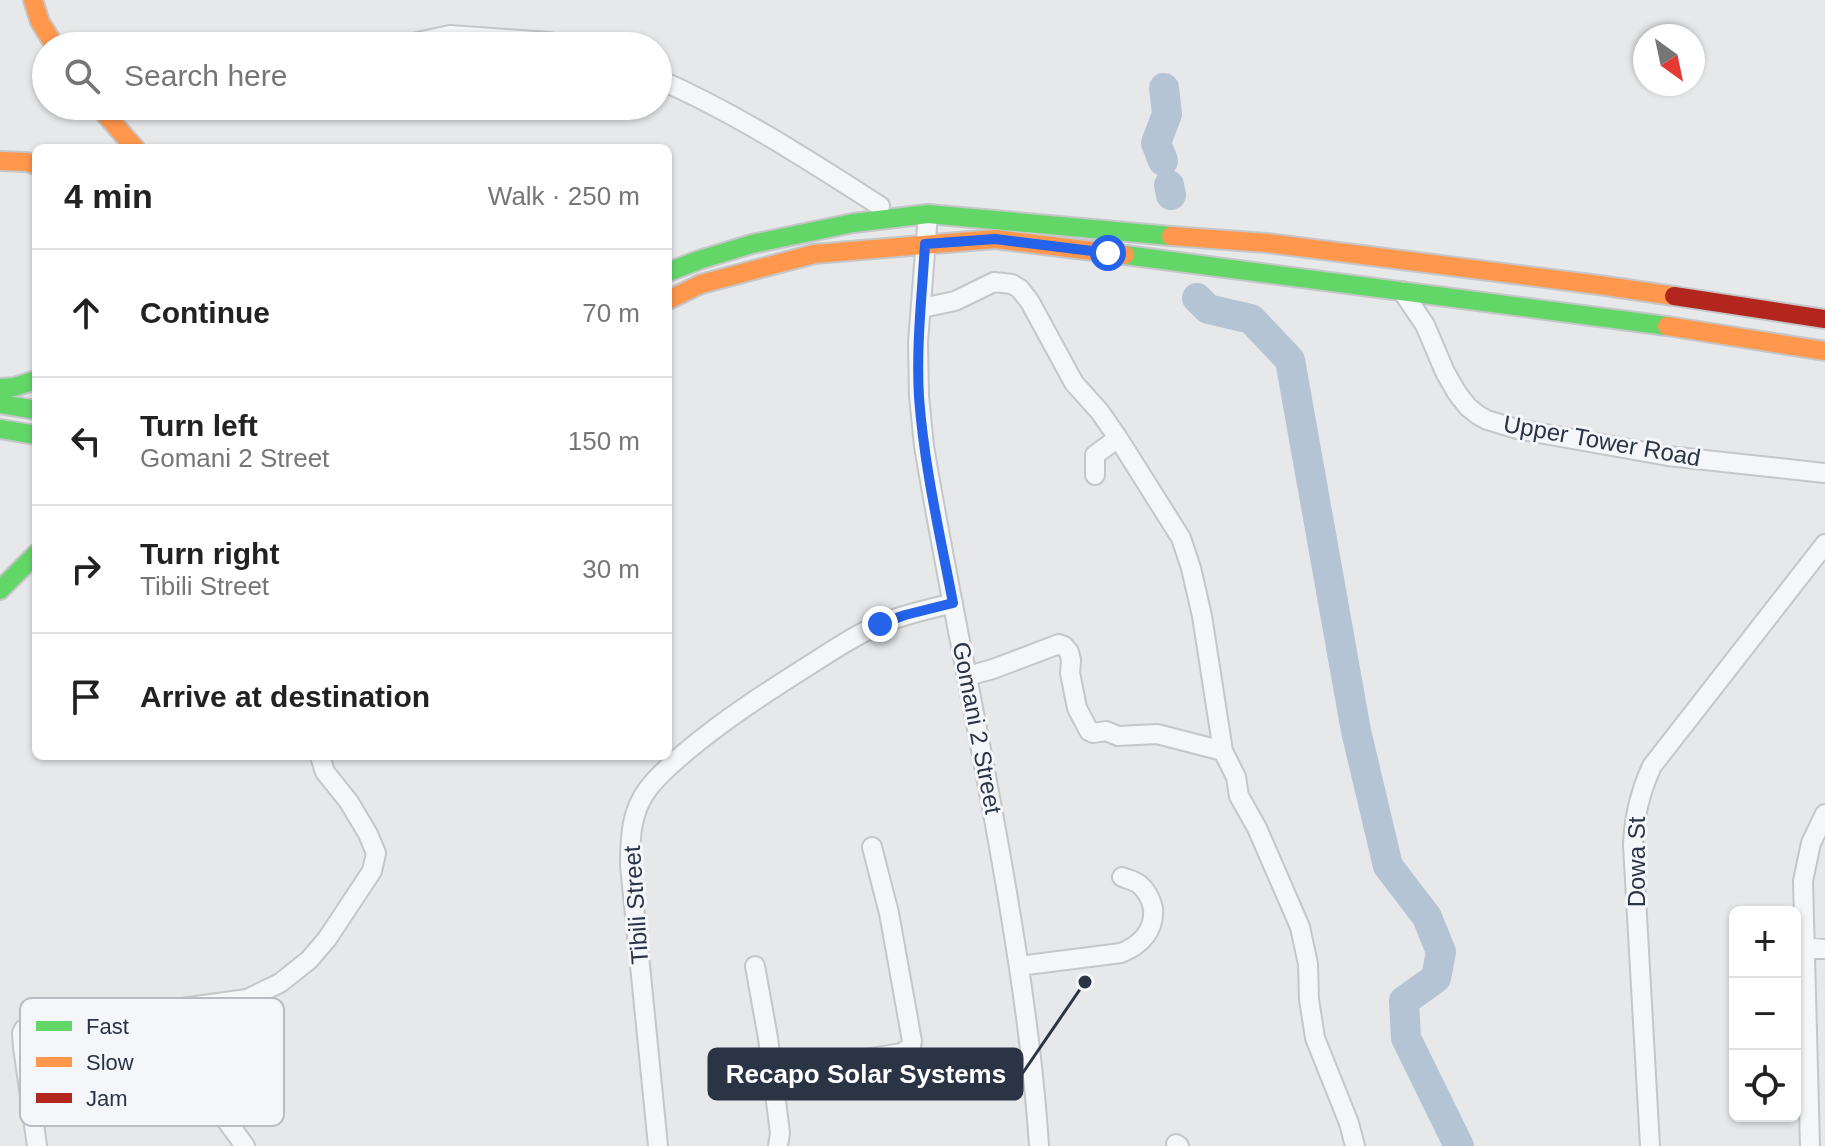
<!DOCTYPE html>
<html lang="en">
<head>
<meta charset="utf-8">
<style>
	:root { --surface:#fff; --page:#f6f6f6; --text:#222; --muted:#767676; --line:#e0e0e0 }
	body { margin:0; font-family:Helvetica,sans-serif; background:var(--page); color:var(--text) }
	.controls { position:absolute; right:24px; bottom:24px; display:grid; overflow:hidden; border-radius:12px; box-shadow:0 2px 6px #0004 }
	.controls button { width:72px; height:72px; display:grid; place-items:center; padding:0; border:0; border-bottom:2px solid var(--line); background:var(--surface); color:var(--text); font:40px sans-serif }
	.compass { position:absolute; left:1633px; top:24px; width:72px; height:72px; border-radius:50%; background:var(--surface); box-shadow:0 2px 6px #0004; rotate:147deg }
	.stop { position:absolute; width:24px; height:24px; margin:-18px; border:6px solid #2563eb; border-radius:50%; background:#fff }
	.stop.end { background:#2563eb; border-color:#fff; box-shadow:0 2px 8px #0008 }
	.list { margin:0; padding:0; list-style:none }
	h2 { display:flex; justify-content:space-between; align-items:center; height:104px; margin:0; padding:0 32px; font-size:34px }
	h2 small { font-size:26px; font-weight:400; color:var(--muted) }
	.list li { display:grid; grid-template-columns:52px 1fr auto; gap:24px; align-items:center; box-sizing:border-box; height:128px; padding:0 32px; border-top:2px solid var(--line) }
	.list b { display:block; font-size:30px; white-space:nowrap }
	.list p { margin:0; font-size:26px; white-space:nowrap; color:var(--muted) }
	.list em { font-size:26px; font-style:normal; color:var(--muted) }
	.icon { flex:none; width:44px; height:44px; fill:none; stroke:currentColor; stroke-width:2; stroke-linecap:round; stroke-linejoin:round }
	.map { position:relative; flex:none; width:1825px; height:1146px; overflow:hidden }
	.search { position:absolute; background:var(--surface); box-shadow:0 2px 6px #0004; left:32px; top:32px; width:640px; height:88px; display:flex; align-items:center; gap:20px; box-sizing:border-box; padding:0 28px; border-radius:44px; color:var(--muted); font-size:30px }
	.panel { position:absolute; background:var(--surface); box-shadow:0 2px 6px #0004; left:32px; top:144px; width:640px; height:616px; border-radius:12px }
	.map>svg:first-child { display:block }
</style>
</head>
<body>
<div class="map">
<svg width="1825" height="1146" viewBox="0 0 1825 1146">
	<rect width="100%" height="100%" fill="#e6e8ea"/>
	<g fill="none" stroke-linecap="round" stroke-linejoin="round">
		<!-- river -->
		<path stroke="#b4c4d5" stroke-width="30" d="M1163 161 1156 143 1167 114 1164 88
			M1169 185 1171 195
			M1197 298 1208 309 1251 319 1290 360 1356 731 1388 866 1427 917 1441 952 1436 978 1404 1001 1406 1038 1459 1146"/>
		<!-- street casing -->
		<g stroke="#c4c6c8" stroke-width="22">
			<path id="street" d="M399 46 450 35 549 42 565 46
				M658 79C736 113 808 160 880 206
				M928 214 918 342 919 396 924 446C950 602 985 756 1010 911 1023 989 1034 1067 1039 1146
				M1402 291 1425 325 1445 372 1457 393 1468 407 1478 415 1487 420 1517 429 1668 456 1825 473
				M922 308 955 301 994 282 1012 284 1020 289 1030 302 1074 383 1100 412 1118 438 1095 455V475
				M1118 438 1181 538 1191 568 1202 616 1223 751
				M968 676 993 669 1059 644 1064 646 1069 652 1071 660 1070 673 1077 708 1089 731 1093 733 1106 731 1118 736 1157 734 1223 751 1236 777 1239 796 1257 828 1300 927 1308 964 1309 999 1315 1038 1349 1123 1355 1146
				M1804 947 1825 949
				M755 966 768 1038 780 1133 778 1146
				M1019 966 1121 953C1141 945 1155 930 1153 908 1151 900 1147 891 1140 885 1136 881 1127 879 1122 877
				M772 1074 902 1053 911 1046 912 1041 889 913 872 847
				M226 1120 245 1146
				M1176 1144 1179 1146
				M37 1146 23 1047 22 1033 24 1029 31 1027 93 1038 112 1035 148 1019 182 1008 247 999 280 983 309 960 327 939 372 871 376 853 368 834 349 802 325 772 320 756
				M658 1146 630 865C630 838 631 811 648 789 659 774 674 762 688 750 725 719 767 692 808 666 832 651 856 634 883 623 905 614 930 609 953 603
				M1650 1146 1633 845C1634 816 1640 792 1652 766L1825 544
				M1810 1146 1803 881 1811 843 1825 814"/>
		</g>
		<!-- fast casing -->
		<g stroke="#c4c6c8" stroke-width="22">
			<path id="fast" d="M1125 255 1667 326
				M668 272 699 260 752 244 853 223 928 214 1171 236
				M0 388 14 387 36 380
				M0 404 36 410
				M0 429 36 435
				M0 590 36 554"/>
		</g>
		<!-- slow casing -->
		<g stroke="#c4c6c8" stroke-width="22">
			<path id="slow" d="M33 0 40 22 55 46
				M98 106 135 148
				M0 161 27 162 36 165
				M1171 236 1267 243 1599 285 1674 296
				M668 300 701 284 814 254 995 239 1125 255
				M1667 326 1825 351"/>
		</g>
		<!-- jam casing -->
		<g stroke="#c4c6c8" stroke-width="22">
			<path id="jam" d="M1674 296 1825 319"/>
		</g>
		<!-- street -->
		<use href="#street" stroke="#f5f6f7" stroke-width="18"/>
		<!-- fast -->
		<use href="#fast" stroke="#63d668" stroke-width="18"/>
		<!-- slow -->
		<use href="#slow" stroke="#ff974d" stroke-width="18"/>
		<!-- jam -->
		<use href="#jam" stroke="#b3261e" stroke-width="18"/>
	</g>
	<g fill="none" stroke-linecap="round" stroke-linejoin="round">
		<!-- route -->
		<path stroke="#2563eb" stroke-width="10" d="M880 624 905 615 953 603C940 535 924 466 919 397 916 346 922 295 925 244L995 239 1108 253"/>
	</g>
	<g text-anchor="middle" stroke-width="6" stroke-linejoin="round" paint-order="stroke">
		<!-- street labels -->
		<g font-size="24" fill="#2b3445" stroke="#f4f6f9">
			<text transform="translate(1602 441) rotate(10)" y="8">Upper Tower Road</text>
			<text transform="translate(977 728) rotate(79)" y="8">Gomani 2 Street</text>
			<text transform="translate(1637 862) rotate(-90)" y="8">Dowa St</text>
			<text transform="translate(636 905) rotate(-94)" y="8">Tibili Street</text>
		</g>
	</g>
	<!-- legend -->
	<rect x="20" y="998" width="264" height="128" rx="12" fill="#f4f6f9" stroke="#b8bcc3" stroke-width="2"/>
	<rect x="36" y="1021" width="36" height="10" fill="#63d668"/>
	<rect x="36" y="1057" width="36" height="10" fill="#ff974d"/>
	<rect x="36" y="1093" width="36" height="10" fill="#b3261e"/>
	<g font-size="22" fill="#2b3445">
		<text x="86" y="1034">Fast</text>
		<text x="86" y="1070">Slow</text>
		<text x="86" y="1106">Jam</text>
	</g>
	<!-- callouts -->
	<path fill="none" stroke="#2b3445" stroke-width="3" d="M1085 982L1022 1074"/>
	<circle fill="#2b3445" stroke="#f4f6f9" stroke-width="3" cx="1085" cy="982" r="8"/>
	<rect fill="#2b3445" stroke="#2b3445" stroke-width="3" x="709" y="1049" width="313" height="50" rx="8"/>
	<g font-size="26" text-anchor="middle" font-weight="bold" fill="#fff">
		<text x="866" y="1083">Recapo Solar Systems</text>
	</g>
</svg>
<div class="controls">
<button>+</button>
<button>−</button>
<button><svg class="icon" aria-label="locate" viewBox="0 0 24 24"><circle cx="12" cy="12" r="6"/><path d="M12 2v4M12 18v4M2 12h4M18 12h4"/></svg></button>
</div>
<svg class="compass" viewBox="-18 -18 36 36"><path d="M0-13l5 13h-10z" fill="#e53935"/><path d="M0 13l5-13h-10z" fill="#767676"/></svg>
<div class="stop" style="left:1108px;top:253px"></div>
<div class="stop end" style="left:880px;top:624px"></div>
<div class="search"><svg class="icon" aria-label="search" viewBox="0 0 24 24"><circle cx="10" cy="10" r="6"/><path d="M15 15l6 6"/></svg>Search here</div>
<section class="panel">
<h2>4 min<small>Walk · 250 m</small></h2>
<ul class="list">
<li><svg class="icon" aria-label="ahead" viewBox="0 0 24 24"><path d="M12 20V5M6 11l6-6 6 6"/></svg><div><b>Continue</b></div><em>70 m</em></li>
<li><svg class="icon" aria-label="left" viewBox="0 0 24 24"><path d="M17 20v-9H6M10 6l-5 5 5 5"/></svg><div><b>Turn left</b><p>Gomani 2 Street</p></div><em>150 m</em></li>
<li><svg class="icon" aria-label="right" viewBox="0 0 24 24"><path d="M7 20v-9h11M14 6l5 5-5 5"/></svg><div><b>Turn right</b><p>Tibili Street</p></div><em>30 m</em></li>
<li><svg class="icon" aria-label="arrive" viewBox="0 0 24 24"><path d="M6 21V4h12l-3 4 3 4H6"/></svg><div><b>Arrive at destination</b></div></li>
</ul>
</section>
</div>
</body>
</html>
